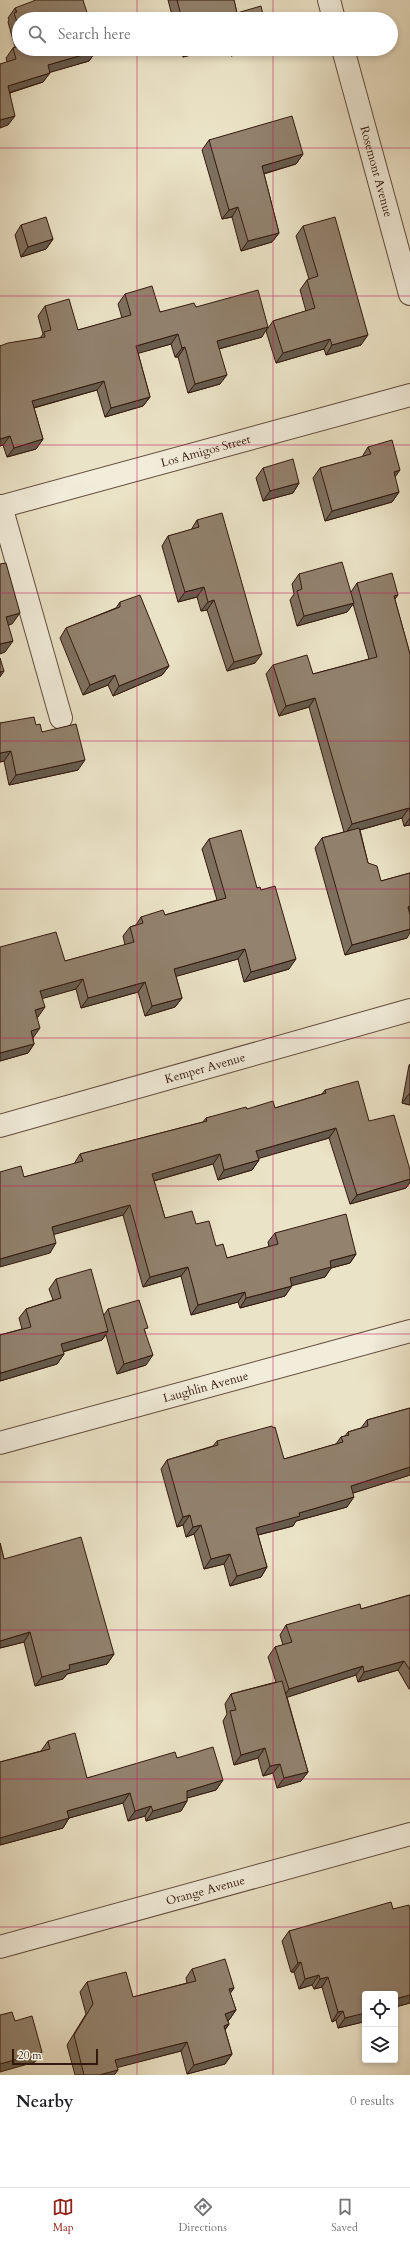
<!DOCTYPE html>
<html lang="en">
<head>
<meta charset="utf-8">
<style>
	:root { --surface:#fff; --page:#f2f2f2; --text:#202124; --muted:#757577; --line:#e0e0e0; --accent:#8f2418 }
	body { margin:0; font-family:Cardo,serif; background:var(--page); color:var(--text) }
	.controls { position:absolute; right:12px; bottom:12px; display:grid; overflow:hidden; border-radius:4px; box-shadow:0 2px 6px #0003 }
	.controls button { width:36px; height:36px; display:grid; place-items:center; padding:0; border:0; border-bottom:1px solid var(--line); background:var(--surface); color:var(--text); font:20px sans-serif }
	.scale { position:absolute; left:12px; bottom:10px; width:86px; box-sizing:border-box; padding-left:4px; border:2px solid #32190d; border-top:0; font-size:11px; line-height:14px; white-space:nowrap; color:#32190d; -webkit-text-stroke:3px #f2eddb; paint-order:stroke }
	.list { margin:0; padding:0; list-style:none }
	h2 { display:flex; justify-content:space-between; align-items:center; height:52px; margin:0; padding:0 16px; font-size:17px }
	h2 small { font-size:13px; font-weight:400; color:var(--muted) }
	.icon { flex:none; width:22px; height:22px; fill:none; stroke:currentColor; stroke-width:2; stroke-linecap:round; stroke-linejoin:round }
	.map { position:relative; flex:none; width:410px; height:2075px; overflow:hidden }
	.search { position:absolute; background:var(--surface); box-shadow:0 2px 6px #0003; left:12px; right:12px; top:12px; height:44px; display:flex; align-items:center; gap:10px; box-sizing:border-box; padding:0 14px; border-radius:22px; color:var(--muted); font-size:15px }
	.sheet { height:112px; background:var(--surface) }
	nav { display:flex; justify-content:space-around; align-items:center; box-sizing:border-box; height:56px; border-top:1px solid var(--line); background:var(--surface); font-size:11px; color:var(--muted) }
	nav a { display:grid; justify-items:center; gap:2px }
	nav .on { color:var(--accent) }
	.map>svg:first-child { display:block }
</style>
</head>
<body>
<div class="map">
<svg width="410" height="2075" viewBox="0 0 410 2075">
	<rect width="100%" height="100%" fill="#ebe3c7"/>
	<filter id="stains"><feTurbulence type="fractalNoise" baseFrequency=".005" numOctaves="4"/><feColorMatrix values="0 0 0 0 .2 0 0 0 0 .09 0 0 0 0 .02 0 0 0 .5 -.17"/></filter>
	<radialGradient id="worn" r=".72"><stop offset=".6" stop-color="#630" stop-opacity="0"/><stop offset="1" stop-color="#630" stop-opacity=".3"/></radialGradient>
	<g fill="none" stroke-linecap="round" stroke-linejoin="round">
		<!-- minor casing -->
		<g stroke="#604c3c" stroke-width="24">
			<g id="minor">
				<path d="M329 0 334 19"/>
				<path id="s1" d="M343 49 410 294"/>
				<path d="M1 506 61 718"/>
				<path id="s2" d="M0 507 410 395"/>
				<path id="s3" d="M0 1126 410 1010"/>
				<path id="s4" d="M0 1443 410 1331"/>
				<path id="s5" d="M0 1947 410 1834"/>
			</g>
		</g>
		<!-- minor -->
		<use href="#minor" stroke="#f2eddb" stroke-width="22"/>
	</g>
	<!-- wall -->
	<path fill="#7e705f" stroke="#32190d" d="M168 0H234L237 13 264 19H173Z
		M15 8 19 19V49L96 51 89 61 50 72 43 82 10 93 8 125 7 62 6 58 13 48 15 47 8 22 9 20 8 18Z
		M181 49H214L183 57Z
		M229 49H255L231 56Z
		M209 140 303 154 296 164 264 174 279 233 272 242 241 251 232 217 222 219 202 150Z
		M21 225 53 239 46 249 21 257 15 235Z
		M303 226 361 345 326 355 324 349 276 363 266 331 273 321 306 311 300 290 307 280 309 279 296 236Z
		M125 294 160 312 196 307 262 337 219 349 220 384 188 393 178 357H175L171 344 138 353 150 397 143 406 105 417 97 390 34 408 43 439 36 449 7 457 3 445 0 446V346L40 338 43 334 38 316 45 306 78 330 122 318 118 304Z
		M368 447 399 492 392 502 325 521 313 478 320 468 362 457Z
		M263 468 299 483 293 493 263 501 256 478Z
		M197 520 255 663 227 671 207 610 201 611 197 597 178 602 162 546 168 536 191 530Z
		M299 574 351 592 357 583 395 600 410 654V825L404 826 402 818 360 830 368 863 381 881 410 873V914L407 938 345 955 315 848 322 838 344 832 309 707 279 716 266 674 273 665 313 674 369 659 353 604 347 612 297 626 290 600 294 594 292 584Z
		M120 602 169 666 162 675 113 696 108 685 83 695 60 638 66 628 116 608Z
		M0 723 36 725 78 770 9 785 4 761 0 762Z
		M209 839 257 888 289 969 244 982 238 959 176 976 182 998 175 1007 145 1016 138 992 81 1008 76 989 42 998 38 1017H37L33 1038 34 1044 28 1053 0 1061 65 961 125 945 123 936 130 927 136 925 141 917 165 915 217 900 202 849Z
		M410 1064V1105L402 1103 409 1065Z
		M325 1090 369 1121 410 1170V1182L406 1188 350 1204 329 1138 258 1158 259 1160 252 1170 218 1180 213 1164 154 1181 165 1218 196 1224 227 1258 269 1247 268 1242 275 1233 356 1254 350 1263 331 1268 325 1277 292 1285 285 1296 240 1308 238 1302 191 1315 181 1276 143 1287 123 1215 54 1234 50 1253 24 1177 74 1164 80 1154 203 1122 206 1118 247 1109 275 1108 322 1094Z
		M56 1279 104 1315 108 1309 145 1331 146 1365 117 1374 106 1335 102 1340 63 1352 64 1354 57 1364 0 1381V1335L22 1329 19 1318 26 1309 53 1300 49 1289Z
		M410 1408V1475L353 1493 347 1507 296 1521 293 1526 258 1535 267 1567 261 1577 230 1586 224 1564 204 1569 194 1534 186 1537 183 1525 177 1527 161 1469 167 1460 213 1446 217 1441 284 1459 336 1444 341 1437 345 1436 348 1432 361 1428 367 1420Z
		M0 1543 4 1559 114 1654 107 1664 67 1674 63 1679 35 1686 24 1642 0 1648Z
		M410 1595V1689H409L398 1670 358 1682 356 1675 287 1697 308 1772 301 1781 277 1788 273 1773 263 1776 258 1758 234 1765 223 1721 227 1714 225 1704 231 1694 276 1682 268 1657 275 1647 283 1645 280 1635 286 1625 361 1609Z
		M48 1741 87 1778 177 1758 223 1780 216 1790 187 1798V1801L181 1811 146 1821 145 1816 128 1821 123 1803 69 1818 63 1828 0 1845V1762L41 1751Z
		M393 1909H410V2003L395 2007 365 1994V2019L363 2022 338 2028 336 2020 332 2022 322 1987 314 1989 312 1985 299 1989 294 1972H291L282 1941 289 1931Z
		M192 1969 234 1988 230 1993 236 2010 229 2020 228 2021 229 2024 225 2030 232 2054 225 2064 187 2074 181 2051 117 2067 118 2070 114 2075H75L67 2045 86 2014 80 1992 87 1982 133 1997 187 1983 186 1978Z"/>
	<!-- shaded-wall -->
	<path fill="#665b4d" stroke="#32190d" d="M189 49H214L183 57Z
		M235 49H255L231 56Z
		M96 51 89 61 41 75 48 65Z
		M50 73 43 82 1 95 8 86Z
		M15 116 8 125 0 128V120Z
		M303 154 296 164 255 176 262 166Z
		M238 207 232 217 222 219 229 210Z
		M279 233 272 242 241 251 248 241Z
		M53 239 46 249 21 257 28 247Z
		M268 327 262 337 211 351 217 341Z
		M178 334 171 344 129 356 136 346Z
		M368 335 361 345 326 355 332 345Z
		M330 339 324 349 276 363 283 353Z
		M185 347 178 357H175L182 348Z
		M227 375 220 384 188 393 195 384Z
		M104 381 97 390 25 410 32 401Z
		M150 397 143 406 105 417 111 408Z
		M10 436 3 445 0 446V439Z
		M43 439 36 449 7 457 14 448Z
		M400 470 393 480 394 472Z
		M299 483 293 493 263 501 270 491Z
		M399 492 392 502 325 521 332 511Z
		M204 587 197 597 178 602 185 592Z
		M398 595 391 605 394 596Z
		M214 600 207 610 201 611 208 602Z
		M354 603 347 612 297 626 304 616Z
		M20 613 12 624 0 628 6 617Z
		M13 641 5 652 0 654V644Z
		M262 654 255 663 227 671 234 662Z
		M169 666 162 675 113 696 119 686Z
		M4 671 0 677V672Z
		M115 675 108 685 83 695 90 685Z
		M315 698 309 707 279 716 286 706Z
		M11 751 4 761 0 762V753Z
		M85 760 78 770 9 785 16 775Z
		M409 808 402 818 345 834 352 824Z
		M410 818V825L404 826Z
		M410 906V914L401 916 408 907Z
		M410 929V933L407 938 345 955 352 945Z
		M245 949 238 959 167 979 174 969Z
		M296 959 289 969 244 982 251 972Z
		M83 979 76 989 34 1001 40 991Z
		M145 982 138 992 81 1008 88 998Z
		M182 998 175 1007 145 1016 152 1006Z
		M45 1007 38 1017 28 1020 35 1010Z
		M40 1028 33 1038 31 1031Z
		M34 1044 28 1053 0 1061V1053Z
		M409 1094H410V1105L402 1103Z
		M336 1128 329 1138 250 1161 256 1151Z
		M220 1154 213 1164 146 1183 152 1174Z
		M259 1160 252 1170 218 1180 224 1170Z
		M410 1179V1182L406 1188 350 1204 357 1195Z
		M130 1205 123 1215 45 1237 52 1227Z
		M56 1243 50 1253 0 1267V1259Z
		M356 1254 350 1263 331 1268 325 1277 283 1288 290 1278 330 1261Z
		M188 1267 181 1276 143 1287 150 1277Z
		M292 1286 285 1296 240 1308 246 1298Z
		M245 1292 238 1302 191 1315 198 1305Z
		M108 1331 102 1340 54 1354 61 1344Z
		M64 1354 57 1364 0 1381V1374L1 1373Z
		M153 1355 146 1365 117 1374 124 1364Z
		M410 1467V1475L344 1496 351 1486Z
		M354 1497 347 1507 296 1521 293 1526 250 1537 256 1528 299 1513Z
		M190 1515 183 1525 177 1527 183 1517Z
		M201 1525 194 1534 186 1537 193 1527Z
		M230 1554 224 1564 204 1569 211 1559Z
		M267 1567 261 1577 230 1586 237 1576Z
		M30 1632 24 1642 0 1648V1641Z
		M114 1654 107 1664 67 1674 63 1679 35 1686 42 1677 69 1665Z
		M404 1661 398 1670 358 1682 364 1672Z
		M363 1666 356 1675 282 1699 289 1689Z
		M265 1748 258 1758 234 1765 241 1755Z
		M280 1764 273 1773 263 1776 270 1766Z
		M308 1772 301 1781 277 1788 284 1778Z
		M223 1780 216 1790 180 1800 187 1791Z
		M130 1793 123 1803 69 1818 63 1828 0 1845V1838L67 1811Z
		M187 1801 181 1811 146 1821 153 1811Z
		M151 1806 145 1816 128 1821 135 1811Z
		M301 1962 294 1972H291L298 1963Z
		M319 1975 312 1985 299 1989 305 1979Z
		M328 1977 322 1987 314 1989 320 1979Z
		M234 1988 227 1998 229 1989Z
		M410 1995V2003L395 2007V1999Z
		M236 2010 229 2020 219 2024 225 2014Z
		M343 2011 336 2020 332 2022 338 2012Z
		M365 2012V2019L363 2022 338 2028 345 2018Z
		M229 2024 222 2034 224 2026Z
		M187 2042 181 2051 108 2070 115 2060Z
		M42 2052 35 2062 0 2072V2064Z
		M232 2054 225 2064 187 2074 194 2065Z
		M118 2070 114 2075H99Z"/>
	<!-- building -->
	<path fill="#92826e" stroke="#32190d" d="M36 0H83L89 19H19V28L14 13 17 12 15 8Z
		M177 0H234L237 13 261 6 264 19H182Z
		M19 46V49H95L96 51 48 65 50 73 8 86 15 116 0 120V64L16 59 13 48Z
		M292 116 303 154 262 166 279 233 248 241 238 207 229 210 209 140Z
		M46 217 53 239 28 247 21 225Z
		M335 217 368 335 332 345 330 339 283 353 273 321 315 308 307 280 318 276 303 226Z
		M152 286 160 312 194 303 196 307 258 290 268 327 217 341 227 375 195 384 185 347 182 348 178 334 136 346 150 397 111 408 104 381 32 401 43 439 14 448 10 436 0 439V346L8 343 45 337 44 332 51 330 45 306 69 299 78 330 131 315 125 294Z
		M392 440 400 470 394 472 399 492 332 511 320 468 371 454 368 447Z
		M293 459 299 483 270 491 263 468Z
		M222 513 262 654 234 662 214 600 208 602 204 587 185 592 168 536 199 527 197 520Z
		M342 562 354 603 304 616 297 591 302 589 299 574Z
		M6 563 20 613 6 617 13 641 0 644V564Z
		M392 573 398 595 394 596 410 654V812L409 808 352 824 315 698 286 706 273 665 307 655 313 674 377 657 357 583Z
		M140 595 169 666 119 686 115 675 90 685 66 628 120 607V602Z
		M0 658 4 671 0 672Z
		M34 717 36 725 40 724 42 732 76 724 85 760 16 775 11 751 0 753V723Z
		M359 828 368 863 377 866 381 881 410 873V906L408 907 410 915V929L352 945 322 838Z
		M241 830 257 888 260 887 261 890 275 886 296 959 251 972 245 949 174 969 182 998 152 1006 145 982 88 998 83 979 40 991 45 1007 35 1010 40 1028 31 1031 34 1044 0 1053V947L56 932 65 961 134 942 130 927 143 923 141 917 163 910 165 915 226 898 209 839Z
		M358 1081 369 1121 394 1115 410 1170V1179L357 1195 336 1128 256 1151 259 1160 224 1170 220 1154 152 1174 165 1218 192 1211 196 1224 209 1221 216 1246 223 1244 227 1258 278 1244 275 1233 346 1214 356 1254 330 1261 331 1267 290 1278 292 1286 246 1298 245 1292 198 1305 188 1267 150 1277 130 1205 52 1227 56 1243 0 1259V1172L21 1166 24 1177 83 1161 80 1154 207 1121 206 1118 246 1107 247 1109 273 1101 275 1108 326 1093 325 1090Z
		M91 1269 108 1331 61 1344 64 1354 1 1373 0 1371V1335L31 1327 26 1309 61 1298 56 1279Z
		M139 1300 148 1328 144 1329 153 1355 124 1364 108 1309Z
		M410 1408V1467L351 1486 354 1497 299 1513 300 1516 256 1528 267 1567 237 1576 230 1554 211 1559 201 1525 193 1527 190 1515 183 1517 167 1460 218 1445 217 1441 272 1426 273 1428 275 1427 284 1459 343 1442 341 1437 349 1435 348 1432 368 1426 367 1420Z
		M81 1537 114 1654 69 1665 70 1669 42 1677 30 1632 0 1641V1543L4 1559Z
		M410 1595V1670L404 1661 364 1672 363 1666 289 1689 275 1647 292 1642 286 1625 360 1604 361 1609Z
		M282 1681 308 1772 284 1778 280 1764 270 1766 265 1748 241 1755 230 1711 236 1710 231 1694Z
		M75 1733 87 1778 175 1752 177 1758 213 1747 223 1780 187 1791V1801L153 1811 151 1806 135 1811 130 1793 67 1811 69 1818 0 1838V1762L50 1749 48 1741Z
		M391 1902 393 1909 409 1905 410 1909V1995L395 1999V1994H365V2013L345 2018 343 2011 338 2012 328 1977 320 1979 319 1975 305 1979 301 1962 298 1963 289 1931Z
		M225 1959 234 1988 229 1989 236 2010 225 2014 229 2024 224 2026 232 2054 194 2065 187 2042 115 2060 118 2070 99 2075H84L74 2035 93 2004 87 1982 126 1972 133 1997 196 1981 192 1969Z
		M12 2012 15 2021 32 2016 42 2052 0 2064V2015Z"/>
	<!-- grid -->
	<path fill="none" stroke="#c2185b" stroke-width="1" stroke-opacity="0.55" d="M137 0V19M273 0V19M137 49V2075M273 49V2075M0 148H410M0 296H410M0 445H410M0 593H410M0 741H410M0 889H410M0 1038H410M0 1186H410M0 1334H410M0 1482H410M0 1630H410M0 1779H410M0 1927H410"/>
	<g text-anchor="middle" stroke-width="4" stroke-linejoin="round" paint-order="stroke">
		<!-- street labels -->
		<g font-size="12" fill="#32190d" stroke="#f2eddb">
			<text dy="4" stroke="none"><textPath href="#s1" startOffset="127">Rosemont Avenue</textPath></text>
			<text dy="4" stroke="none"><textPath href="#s2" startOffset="213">Los Amigos Street</textPath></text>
			<text dy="4" stroke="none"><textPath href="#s3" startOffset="213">Kemper Avenue</textPath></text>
			<text dy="4" stroke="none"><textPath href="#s4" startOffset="213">Laughlin Avenue</textPath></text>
			<text dy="4" stroke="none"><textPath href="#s5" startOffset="213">Orange Avenue</textPath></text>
		</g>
	</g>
	<rect width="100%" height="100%" filter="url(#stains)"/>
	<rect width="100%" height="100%" fill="url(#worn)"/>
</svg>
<div class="controls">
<button><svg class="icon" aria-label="locate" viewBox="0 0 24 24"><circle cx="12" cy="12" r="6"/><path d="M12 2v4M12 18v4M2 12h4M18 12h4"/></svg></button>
<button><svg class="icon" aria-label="layers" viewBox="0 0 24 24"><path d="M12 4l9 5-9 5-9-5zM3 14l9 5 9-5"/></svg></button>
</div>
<div class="scale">20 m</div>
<div class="search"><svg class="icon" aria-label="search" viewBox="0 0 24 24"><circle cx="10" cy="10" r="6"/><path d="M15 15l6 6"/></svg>Search here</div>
</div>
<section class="sheet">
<h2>Nearby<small>0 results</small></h2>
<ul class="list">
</ul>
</section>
<nav>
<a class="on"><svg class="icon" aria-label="map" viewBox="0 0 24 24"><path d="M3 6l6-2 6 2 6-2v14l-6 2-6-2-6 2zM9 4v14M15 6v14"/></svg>Map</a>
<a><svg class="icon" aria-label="directions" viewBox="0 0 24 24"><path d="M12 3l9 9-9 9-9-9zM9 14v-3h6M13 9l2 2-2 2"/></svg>Directions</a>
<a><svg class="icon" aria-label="saved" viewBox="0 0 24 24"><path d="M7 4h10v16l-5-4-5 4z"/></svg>Saved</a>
</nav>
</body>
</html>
